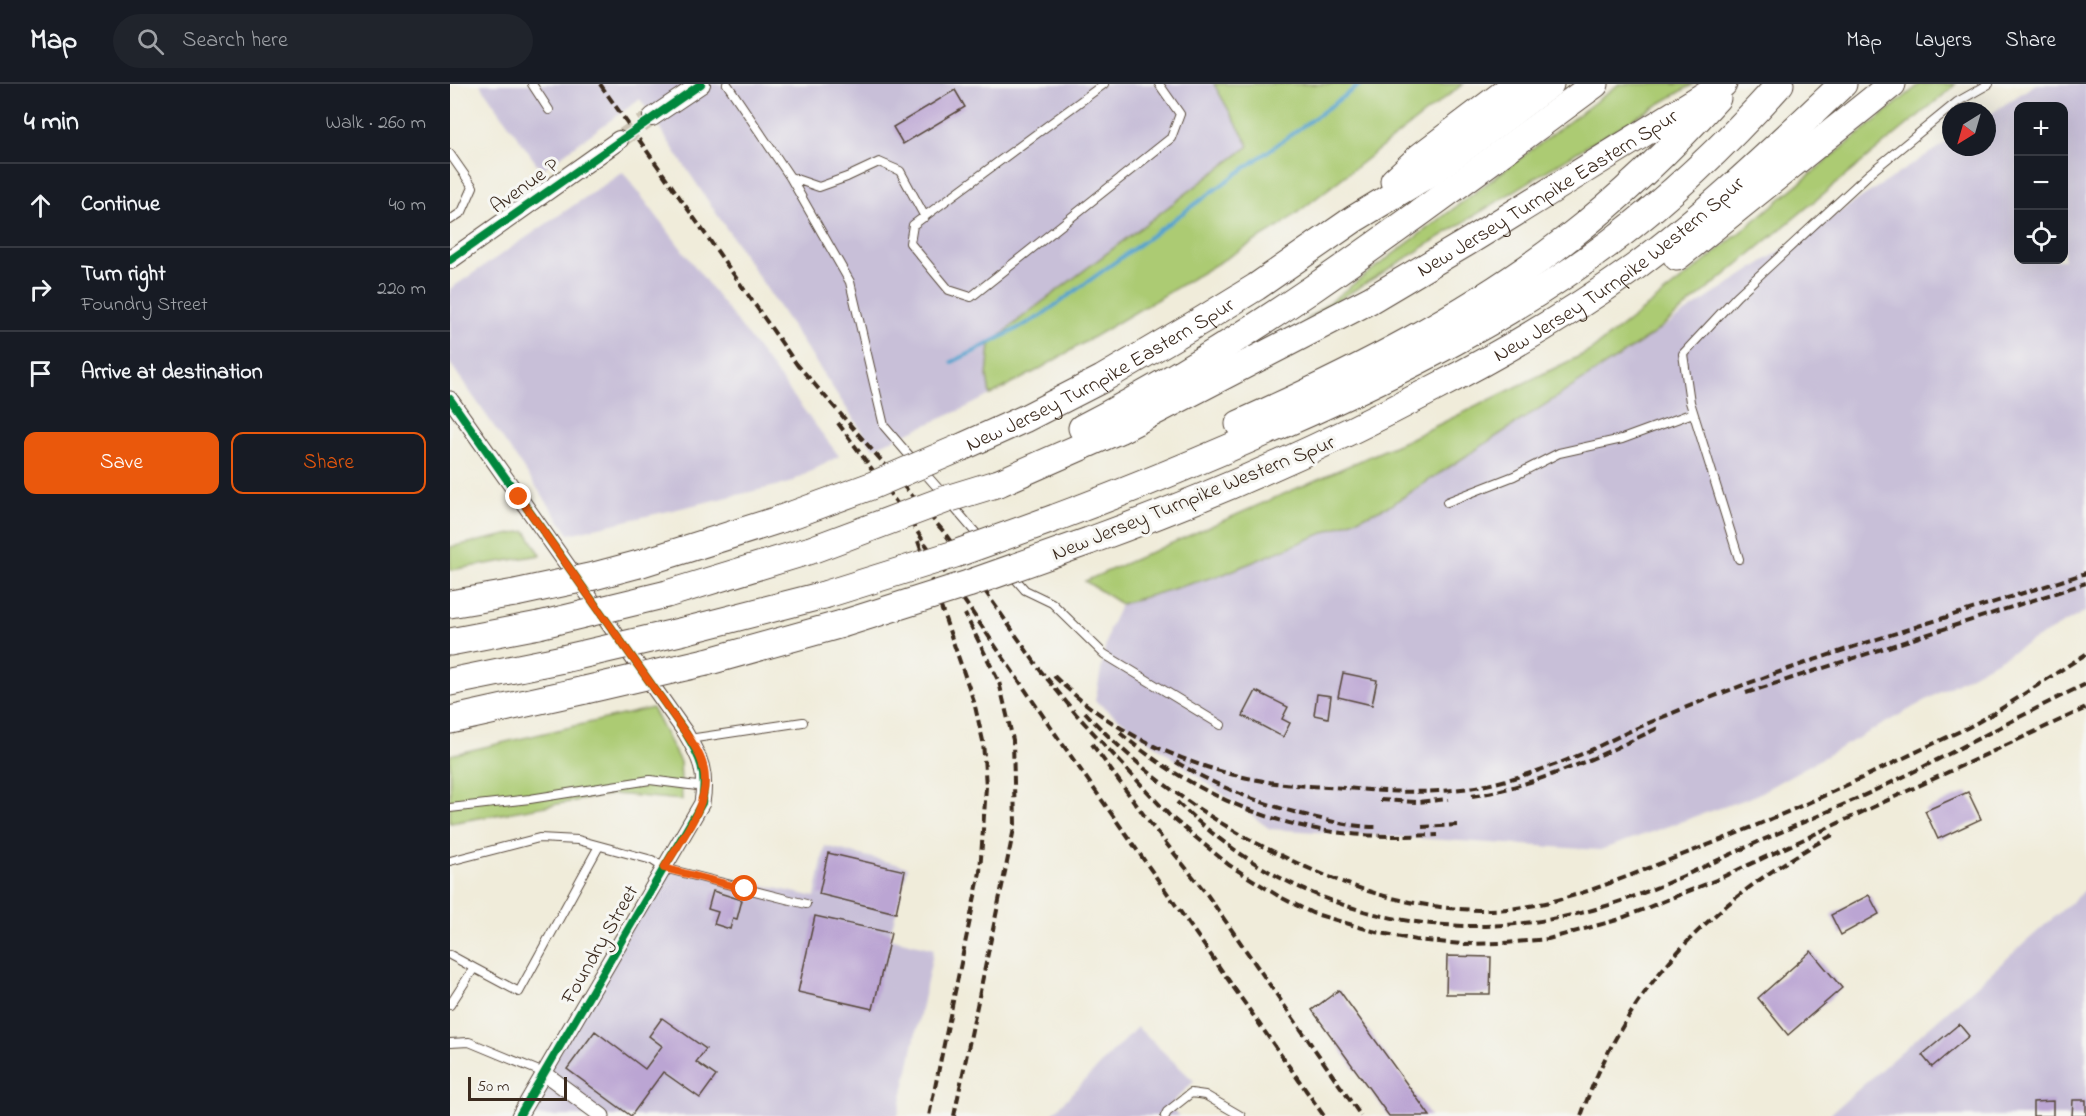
<!DOCTYPE html>
<html lang="en">
<head>
<meta charset="utf-8">
<style>
	:root { --surface:#171b24; --page:#20242c; --text:#f1f3f6; --muted:#9ea1a6; --line:#363941; --accent:#ea580c }
	body { margin:0; font-family:"Indie Flower",sans-serif; background:var(--page); color:var(--text) }
	.controls { position:absolute; right:18px; top:18px; display:grid; overflow:hidden; border-radius:12px; box-shadow:0 6px 24px #0002 }
	.controls button { width:54px; height:54px; display:grid; place-items:center; padding:0; border:0; border-bottom:2px solid var(--line); background:var(--surface); color:var(--text); font:30px sans-serif }
	.compass { position:absolute; left:1492px; top:18px; width:54px; height:54px; border-radius:50%; background:var(--surface); box-shadow:0 6px 24px #0002; rotate:217deg }
	.scale { position:absolute; left:18px; bottom:15px; width:99px; box-sizing:border-box; padding-left:6px; border:3px solid #3b2a1e; border-top:0; font-size:16px; line-height:21px; white-space:nowrap; color:#3b2a1e; -webkit-text-stroke:4px #f6f6f2; paint-order:stroke }
	.stop { position:absolute; width:18px; height:18px; margin:-14px; border:4px solid #ea580c; border-radius:50%; background:#fff }
	.stop.end { background:#ea580c; border-color:#fff; box-shadow:0 2px 6px #0008 }
	.list { margin:0; padding:0; list-style:none }
	h2 { display:flex; justify-content:space-between; align-items:center; height:78px; margin:0; padding:0 24px; font-size:26px }
	h2 small { font-size:20px; font-weight:400; color:var(--muted) }
	.list li { display:grid; grid-template-columns:39px 1fr auto; gap:18px; align-items:center; box-sizing:border-box; height:84px; padding:0 24px; border-top:2px solid var(--line) }
	.list b { display:block; font-size:22px; white-space:nowrap }
	.list p { margin:0; font-size:20px; white-space:nowrap; color:var(--muted) }
	.list em { font-size:20px; font-style:normal; color:var(--muted) }
	.actions { display:flex; gap:12px; padding:18px 24px }
	.actions a { flex:1; padding:14px 0; border:2px solid var(--accent); border-radius:12px; text-align:center; font-size:21px; color:var(--accent) }
	.actions .main { background:var(--accent); color:#fff }
	.icon { flex:none; width:33px; height:33px; fill:none; stroke:currentColor; stroke-width:2; stroke-linecap:round; stroke-linejoin:round }
	.map { position:relative; flex:none; width:1636px; height:1032px; overflow:hidden }
	header { display:flex; align-items:center; gap:36px; box-sizing:border-box; height:84px; padding:0 30px; background:var(--surface); border-bottom:2px solid var(--line) }
	header strong { font-size:28px }
	nav { display:flex; gap:33px; margin-inline-start:auto; font-size:21px }
	.search { width:420px; height:54px; background:var(--page); display:flex; align-items:center; gap:15px; box-sizing:border-box; padding:0 21px; border-radius:33px; color:var(--muted); font-size:22px }
	main { display:flex }
	aside { flex:1; background:var(--surface) }
	.map>svg:first-child { display:block }
</style>
</head>
<body>
<header>
<strong>Map</strong>
<div class="search"><svg class="icon" aria-label="search" viewBox="0 0 24 24"><circle cx="10" cy="10" r="6"/><path d="M15 15l6 6"/></svg>Search here</div>
<nav><a>Map</a><a>Layers</a><a>Share</a></nav>
</header>
<main>
<aside>
<h2>4 min<small>Walk · 260 m</small></h2>
<ul class="list">
<li><svg class="icon" aria-label="ahead" viewBox="0 0 24 24"><path d="M12 20V5M6 11l6-6 6 6"/></svg><div><b>Continue</b></div><em>40 m</em></li>
<li><svg class="icon" aria-label="right" viewBox="0 0 24 24"><path d="M7 20v-9h11M14 6l5 5-5 5"/></svg><div><b>Turn right</b><p>Foundry Street</p></div><em>220 m</em></li>
<li><svg class="icon" aria-label="arrive" viewBox="0 0 24 24"><path d="M6 21V4h12l-3 4 3 4H6"/></svg><div><b>Arrive at destination</b></div></li>
</ul>
<div class="actions"><a class="main">Save</a><a>Share</a></div>
</aside>
<div class="map">
<svg width="1636" height="1032" viewBox="0 0 1636 1032">
	<rect width="100%" height="100%" fill="#f6f6f2"/>
	<filter id="ink" filterUnits="userSpaceOnUse"><feTurbulence type="fractalNoise" baseFrequency=".0167" numOctaves="2"/><feDisplacementMap in="SourceGraphic" scale="12" xChannelSelector="R" yChannelSelector="G"/><feConvolveMatrix kernelMatrix="1 2 1 2 8 2 1 2 1" color-interpolation-filters="sRGB"/></filter>
	<filter id="wash" filterUnits="userSpaceOnUse"><feTurbulence type="fractalNoise" baseFrequency=".008" numOctaves="4" result="noise"/><feDisplacementMap in="SourceGraphic" scale="24" xChannelSelector="R" yChannelSelector="G"/><feGaussianBlur stdDeviation="1.35" result="paint"/><feColorMatrix in="noise" values="0 0 0 0 0 0 0 0 0 0 0 0 0 0 0 0 0 1.4 0 .05"/><feComposite in="paint" operator="in"/></filter>
	<g filter="url(#wash)">
		<rect width="100%" height="100%" fill="#f0ecda"/>
		<!-- industrial -->
		<path fill="#c8bfd8" fill-rule="evenodd" d="M30 0H764L800 62 571 234 537 292 540 311 515 324 423 364 190 15 91 86Z
			M1586 0H1636V527L1304 712 1150 766 820 745 645 617 659 545 671 520 774 490 941 421 1501 55V63H1537V32ZM1568 22H1614V176H1568Z
			M173 88 389 372 339 399 119 450 0 279V205Z
			M375 762 458 783 439 854 484 865 448 1032H71L218 780 365 813Z
			M1636 805V1032H1378Z
			M687 943 744 997 719 1022 729 1032H600Z"/>
		<!-- green -->
		<path fill="#accb73" stroke="#747a48" stroke-width="1.5" d="M764 0H1013L829 143 586 287 540 311 537 292 540 261 571 234 799 62Z
			M1169 0H1244L1140 60 853 238Z
			M1470 0H1505L1502 4 1202 251 941 421 774 490 671 520 635 497 955 357 1140 267 1248 183Z
			M76 447 91 471 0 486V463Z
			M202 624 230 678 232 716 164 710 0 739V671Z"/>
		<g fill="none" stroke-linecap="round" stroke-linejoin="round">
			<!-- stream -->
			<path stroke="#54a3ce" stroke-width="4" d="M502 278 525 267 589 233 911 0"/>
		</g>
		<g id="blocks">
			<!-- building -->
			<path fill="#bba5d3" d="M505 6 515 23 453 60 443 43Z
				M893 589 927 596 922 621 888 613Z
				M806 607 838 623 832 635 840 639 833 653 793 632Z
				M867 610 881 612 878 634 864 631Z
				M1518 708 1531 735 1488 755 1475 727Z
				M378 769 455 787 446 829 369 810Z
				M263 807 292 816 287 835 283 834 280 845 264 840 268 828 258 825Z
				M1419 811 1429 830 1391 851 1381 831Z
				M365 832 441 849 423 925 348 908Z
				M1361 867 1392 904 1338 951 1308 914Z
				M997 872 1041 873 1040 910H996Z
				M889 906 980 1032H939L862 926Z
				M212 934 256 965 246 978 266 992 250 1014 213 988 181 1032 117 985 145 947 195 985 212 962 199 952Z
				M1509 940 1519 952 1482 983 1472 971Z
				M1623 1016H1636V1032H1622Z
				M1603 1017V1032H1583V1018Z"/>
		</g>
	</g>
	<g filter="url(#ink)">
		<use href="#blocks" fill-opacity="0" stroke="#56473a" stroke-width="1.5"/>
		<g fill="none" stroke-linecap="round" stroke-linejoin="round">
			<!-- tertiary-tunnel -->
			<path stroke="#ccc5b4" stroke-width="18" stroke-dasharray="18 9" stroke-linecap="butt" d="M169 56 202 33"/>
			<!-- service casing -->
			<g stroke="#56473a" stroke-width="10">
				<path id="service" d="M82 0 99 26
					M277 0 340 93 400 198 434 342 464 377
					M654 0 463 141 460 159 499 206 521 213 721 54 730 30 709 0
					M0 70 23 103 12 128 0 136
					M340 93 369 103 397 93 429 78 450 87 475 133
					M472 386 494 411
					M997 418 1064 392 1109 369 1172 355 1243 329
					M501 420 531 455
					M1289 475 1240 318 1233 270 1287 212 1420 89 1507 18 1539 0
					M562 491 575 506 602 519 654 570 771 641
					M239 655 353 638
					M0 724 80 715 200 696 255 703
					M0 777 89 754 128 756 202 776 214 784 356 820
					M0 871 24 884
					M0 921 24 884 69 908 149 762
					M0 959 19 958 94 989
					M715 1032 717 1028 741 1009 755 1011 791 1032"/>
			</g>
			<!-- minor casing -->
			<g stroke="#56473a" stroke-width="17">
				<path id="minor" d="M0 315 235 648C251 675 257 688 252 719L69 1032
					M94 989 152 1032"/>
			</g>
			<!-- tertiary casing -->
			<g stroke="#56473a" stroke-width="20">
				<path id="tertiary" d="M202 33 251 0
					M0 176 169 56"/>
			</g>
			<!-- motorway casing -->
			<g stroke="#56473a" stroke-width="29">
				<g id="motorway">
					<path d="M944 97 971 72 1066 0"/>
					<path d="M1227 173 1442 0"/>
					<path d="M789 340C901 290 1021 230 1118 154 1172 112 1221 65 1267 14"/>
					<path d="M632 344C816 249 979 122 1145 0"/>
					<path id="s1" d="M512 363 574 335 652 295 754 235 806 203 904 135 980 89 1100 0"/>
					<path id="s2" d="M549 399 669 346 920 216 1021 156 1273 0"/>
					<path d="M605 434C683 405 760 373 836 339 949 289 1062 233 1161 158 1223 111 1278 58 1330 0"/>
					<path id="s3" d="M639 457C757 414 872 364 983 305 1053 269 1121 229 1185 183 1259 128 1326 63 1393 0"/>
					<path d="M189 480 331 435"/>
					<path d="M217 510 361 466"/>
					<path d="M0 520 65 509"/>
					<path d="M234 547 374 511"/>
					<path d="M0 558 89 541"/>
					<path d="M256 578 392 540"/>
					<path d="M0 598 113 575"/>
					<path d="M0 636 135 606"/>
				</g>
			</g>
			<!-- service -->
			<use href="#service" stroke="#fff" stroke-width="8"/>
			<!-- minor -->
			<use href="#minor" stroke="#fff" stroke-width="15"/>
			<!-- tertiary -->
			<use href="#tertiary" stroke="#fff" stroke-width="18"/>
			<!-- motorway -->
			<use href="#motorway" stroke="#fff" stroke-width="27"/>
			<!-- rail -->
			<path stroke="#3b2a1e" stroke-width="4" stroke-dasharray="9 4.5" stroke-linecap="butt" d="M150 0 350 285
				M345 278 494 448 590 586 626 630 720 732 779 781 830 813 862 829 926 848 966 856 1011 860 1055 859 1098 855 1167 836 1266 796 1636 624
				M388 339 455 430 604 648 874 1032
				M468 457 524 618 533 657 536 703 530 788 479 1032
				M604 592C658 646 733 682 808 696 837 702 867 702 896 704 947 709 999 711 1049 698 1072 692 1095 685 1117 676 1141 667 1164 654 1187 644 1231 625 1276 607 1321 591 1425 554 1531 523 1636 489
				M1296 609 1636 499
				M635 628C689 687 756 735 828 770 898 804 961 826 1039 826 1101 825 1158 800 1214 778 1250 764 1287 750 1323 734 1390 706 1454 673 1519 643L1546 628 1636 570
				M670 649C736 704 815 742 901 750 930 753 959 752 988 751
				M642 660 699 738 756 809 911 1032
				M726 678C769 704 814 721 863 733 883 738 905 743 927 743
				M1022 712C1089 701 1150 672 1210 643
				M930 716 968 718 998 715
				M727 718C834 822 975 864 1122 831 1187 817 1247 785 1308 758 1361 735 1415 712 1467 686 1523 658 1579 627 1636 600
				M972 743 1007 741
				M504 1032 565 740 563 656 549 598 515 530
				M1131 1032C1176 903 1263 814 1383 751"/>
			<!-- motorway-bridge casing -->
			<g stroke="#56473a" stroke-width="29" stroke-linecap="butt">
				<path id="motorway-bridge" d="M331 435 421 402 512 363
					M361 466 497 415 549 399
					M65 509 144 492 189 480
					M374 511 505 470 605 434
					M392 540 518 500 639 457
					M89 541 217 510
					M113 575 234 547
					M135 606 256 578"/>
			</g>
			<!-- motorway-bridge -->
			<use href="#motorway-bridge" stroke="#fff" stroke-width="27"/>
			<!-- cycleway casing -->
			<g stroke="#f6f6f2" stroke-width="11">
				<path id="cycleway" d="M0 176 251 0
					M0 315 235 648C251 675 257 688 252 719L69 1032"/>
			</g>
			<!-- cycleway -->
			<use href="#cycleway" stroke="#00873e" stroke-width="8"/>
		</g>
	</g>
	<g fill="none" stroke-linecap="round" stroke-linejoin="round" filter="url(#ink)">
		<!-- route -->
		<path stroke="#ea580c" stroke-width="8" d="M69 413 235 648C243 660 252 672 254 686 261 719 230 757 214 784L295 805"/>
	</g>
	<g text-anchor="middle" stroke-width="6" stroke-linejoin="round" paint-order="stroke">
		<!-- street labels -->
		<g font-size="21" fill="#3b2a1e" stroke="#f6f6f2">
			<text transform="translate(74 101) rotate(-36)" y="7">Avenue P</text>
			<text dy="7" stroke="none"><textPath href="#s2" startOffset="621">New Jersey Turnpike Eastern Spur</textPath></text>
			<text dy="7" stroke="none"><textPath href="#s3" startOffset="598">New Jersey Turnpike Western Spur</textPath></text>
			<text dy="7" stroke="none"><textPath href="#s1" startOffset="156">New Jersey Turnpike Eastern Spur</textPath></text>
			<text transform="translate(743 413) rotate(-22)" y="7">New Jersey Turnpike Western Spur</text>
			<text transform="translate(149 860) rotate(-60)" y="7">Foundry Street</text>
		</g>
	</g>
</svg>
<div class="controls">
<button>+</button>
<button>−</button>
<button><svg class="icon" aria-label="locate" viewBox="0 0 24 24"><circle cx="12" cy="12" r="6"/><path d="M12 2v4M12 18v4M2 12h4M18 12h4"/></svg></button>
</div>
<svg class="compass" viewBox="-18 -18 36 36"><path d="M0-13l5 13h-10z" fill="#e53935"/><path d="M0 13l5-13h-10z" fill="#9ea1a6"/></svg>
<div class="scale">50 m</div>
<div class="stop" style="left:295px;top:805px"></div>
<div class="stop end" style="left:69px;top:413px"></div>
</div>
</main>
</body>
</html>
